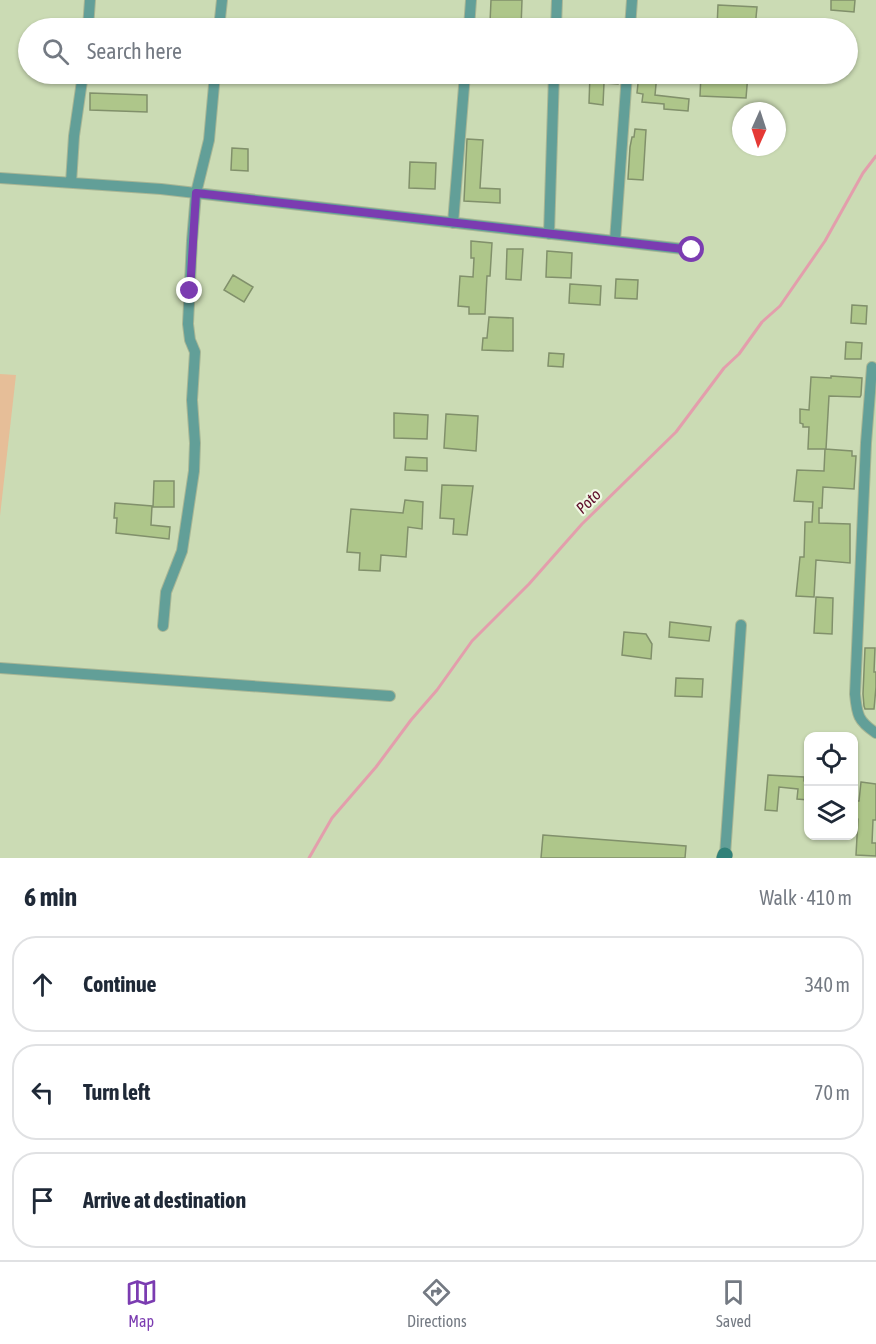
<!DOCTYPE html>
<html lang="en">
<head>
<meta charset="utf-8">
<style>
	:root { --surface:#fff; --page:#f6f6f7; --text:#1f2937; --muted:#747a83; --line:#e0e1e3; --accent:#7b3cb1 }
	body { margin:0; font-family:"Asap Condensed",sans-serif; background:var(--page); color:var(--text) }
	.controls { position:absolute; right:18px; bottom:18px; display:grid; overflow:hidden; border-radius:12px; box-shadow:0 2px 4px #0004 }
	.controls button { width:54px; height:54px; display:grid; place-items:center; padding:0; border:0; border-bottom:2px solid var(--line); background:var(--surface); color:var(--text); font:30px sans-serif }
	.compass { position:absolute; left:732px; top:102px; width:54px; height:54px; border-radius:50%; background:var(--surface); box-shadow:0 2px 4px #0004; rotate:183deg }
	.stop { position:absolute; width:18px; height:18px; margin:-14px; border:4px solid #7b3cb1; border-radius:50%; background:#fff }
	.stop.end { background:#7b3cb1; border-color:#fff; box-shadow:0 2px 6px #0008 }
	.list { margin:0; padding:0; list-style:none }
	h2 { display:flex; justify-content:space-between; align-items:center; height:78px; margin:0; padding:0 24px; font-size:26px }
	h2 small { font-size:20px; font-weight:400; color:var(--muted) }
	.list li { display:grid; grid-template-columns:39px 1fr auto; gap:18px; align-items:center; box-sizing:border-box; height:96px; margin:0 12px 12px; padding:0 12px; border:2px solid var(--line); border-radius:24px }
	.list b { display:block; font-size:22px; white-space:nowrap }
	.list em { font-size:20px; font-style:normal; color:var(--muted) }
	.icon { flex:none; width:33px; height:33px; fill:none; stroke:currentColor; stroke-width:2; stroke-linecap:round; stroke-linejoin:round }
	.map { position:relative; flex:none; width:876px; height:858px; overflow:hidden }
	.search { position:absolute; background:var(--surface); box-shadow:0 2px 4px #0004; left:18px; right:18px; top:18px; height:66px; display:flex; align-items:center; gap:15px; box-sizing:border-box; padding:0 21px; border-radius:33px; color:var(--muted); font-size:22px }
	.sheet { height:402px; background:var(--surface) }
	nav { display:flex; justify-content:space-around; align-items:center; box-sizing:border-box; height:84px; border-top:2px solid var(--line); background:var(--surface); font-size:16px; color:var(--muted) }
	nav a { display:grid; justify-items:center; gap:3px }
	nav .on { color:var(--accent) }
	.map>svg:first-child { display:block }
</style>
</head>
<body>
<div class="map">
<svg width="876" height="858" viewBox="0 0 876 858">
	<rect width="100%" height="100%" fill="#cbdbb4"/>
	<!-- green -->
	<path fill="#e6be98" d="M0 374 16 375 0 516Z"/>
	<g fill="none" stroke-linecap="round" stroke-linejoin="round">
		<!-- stream -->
		<path stroke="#e39eac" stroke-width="3" d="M309 858 332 818 376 767 411 720 437 690 472 641 529 584 582 524 676 432 724 368 739 354 762 322 780 306 825 241 863 173 876 156"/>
	</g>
	<!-- building -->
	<path fill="#aec68a" stroke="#81906b" stroke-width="1.5" d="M491 0H522L521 28 508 27V24L490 23Z
		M831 0H855L854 12 831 10Z
		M718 5 757 7 755 28H717Z
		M590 74H619L618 84 604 83 603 105 589 103Z
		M639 74H657L655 95 689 99 688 111 664 109V104L642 102 643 94 637 93Z
		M701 74H748L746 98 700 96Z
		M90 93 147 95V112L90 110Z
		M635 129 646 130 643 180 628 179 630 147 632 137H634Z
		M467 139 483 140 480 188 500 189V203L464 201Z
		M232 148 248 149V171L231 170Z
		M410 162 436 163 435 189 409 188Z
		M471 241 492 243 490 276H487L485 314H469V307L458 306 460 276 473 277 474 258H471Z
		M507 249H523L521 280 506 279Z
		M547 251 572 253 571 278 546 277Z
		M233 275 253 287 244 302 224 290Z
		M616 279 638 280 637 299 615 298Z
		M570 284 601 286 600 305 569 303Z
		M852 305 867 306 866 324 851 323Z
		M489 317 513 318V351L482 350 483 338H487Z
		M846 342 862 343 861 359H845Z
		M549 353 564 354 563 367 548 366Z
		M831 376 862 378 861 395 860 397 829 396 826 449H808L809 427H803V424L800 423V409L809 410 811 377 831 378Z
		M394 413 428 415 427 439 394 438Z
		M446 414 478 416 476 451 444 448Z
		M825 449 852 451V456H856L854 489 823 487 822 508H819V523L850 524V563L816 560 814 597 796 596 800 557H804L805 522H812L813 502 794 501 797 470 824 471Z
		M406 457 427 458V471L405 470Z
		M154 481H174V507H153Z
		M442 485 473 486 467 535 453 534 454 519 440 518Z
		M405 500 423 502 422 529 408 527 406 557 381 555 380 571 359 570 360 553 347 552 351 509 403 513Z
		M115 503 152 506 151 525 170 527 169 539 116 533 117 518H114Z
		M816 597 833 598 832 634 814 633Z
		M670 622 711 627 709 641 669 637Z
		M624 632 646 634 652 644 651 659 622 655Z
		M865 648H875L874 672H876V687L874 709H865L864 706 863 694Z
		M676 678 703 679 702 697 675 696Z
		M768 775 804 777V781L808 782V800L797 799 798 789 779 787 777 811 765 810Z
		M861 782 876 784V820H873L872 843H876V856L856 855 858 819 854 818V815L855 801H859Z
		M543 835 686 846 685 858H541Z"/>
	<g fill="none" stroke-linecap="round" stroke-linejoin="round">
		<!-- street casing -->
		<g stroke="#a8b695" stroke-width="12">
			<path id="street" d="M88 28 90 0
				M219 28 222 0
				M469 28 471 0
				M556 28 557 0
				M630 28 632 0
				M0 178 161 189 692 250
				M71 183 74 136 83 74
				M453 223 465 74
				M549 234 554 74
				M615 241 627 74
				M872 367 866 443 855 694C857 715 858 721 876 733
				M163 626 166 592 182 551 194 471 195 443 192 400 195 352 190 340 188 324 192 241 196 193 209 140 215 74
				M0 668 390 696
				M725 855 741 625"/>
		</g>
		<!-- secondary casing -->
		<g stroke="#a8b695" stroke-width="16">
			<path id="secondary" d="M724 858 725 855"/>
		</g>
		<!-- street -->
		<use href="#street" stroke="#629f98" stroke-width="10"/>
		<!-- secondary -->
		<use href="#secondary" stroke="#318179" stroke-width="15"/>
	</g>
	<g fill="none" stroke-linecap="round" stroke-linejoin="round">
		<!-- route -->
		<path stroke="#7b3cb1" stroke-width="8" d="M190 291 196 193 692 250"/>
	</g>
	<g text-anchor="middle" stroke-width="4.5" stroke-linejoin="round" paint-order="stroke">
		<!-- water labels -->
		<g font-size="16" font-style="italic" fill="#5e0d2a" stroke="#f0f8e4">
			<text transform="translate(588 501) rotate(-44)" y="6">Poto</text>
		</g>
	</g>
</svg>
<div class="controls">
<button><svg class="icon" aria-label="locate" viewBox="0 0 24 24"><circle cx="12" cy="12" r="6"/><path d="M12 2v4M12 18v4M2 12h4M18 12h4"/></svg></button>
<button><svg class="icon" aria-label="layers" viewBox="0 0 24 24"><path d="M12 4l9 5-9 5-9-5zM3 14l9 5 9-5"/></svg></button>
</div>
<svg class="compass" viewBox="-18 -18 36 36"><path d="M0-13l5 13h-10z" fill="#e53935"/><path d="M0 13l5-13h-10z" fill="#747a83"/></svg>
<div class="stop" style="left:692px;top:250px"></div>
<div class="stop end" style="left:190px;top:291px"></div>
<div class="search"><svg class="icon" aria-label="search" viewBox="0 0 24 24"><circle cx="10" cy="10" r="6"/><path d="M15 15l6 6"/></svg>Search here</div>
</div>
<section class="sheet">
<h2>6 min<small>Walk · 410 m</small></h2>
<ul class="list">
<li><svg class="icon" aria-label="ahead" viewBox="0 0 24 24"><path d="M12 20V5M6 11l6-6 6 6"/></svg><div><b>Continue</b></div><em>340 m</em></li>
<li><svg class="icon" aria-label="left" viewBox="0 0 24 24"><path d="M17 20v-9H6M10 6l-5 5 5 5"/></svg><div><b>Turn left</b></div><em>70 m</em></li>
<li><svg class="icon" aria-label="arrive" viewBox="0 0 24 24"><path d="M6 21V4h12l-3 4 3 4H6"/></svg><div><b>Arrive at destination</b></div></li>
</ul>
</section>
<nav>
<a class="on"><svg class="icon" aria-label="map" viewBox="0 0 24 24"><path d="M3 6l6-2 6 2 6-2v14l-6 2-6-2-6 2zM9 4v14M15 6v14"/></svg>Map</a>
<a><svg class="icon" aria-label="directions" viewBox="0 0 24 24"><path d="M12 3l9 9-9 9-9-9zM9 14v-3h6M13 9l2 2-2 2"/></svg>Directions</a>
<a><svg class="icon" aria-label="saved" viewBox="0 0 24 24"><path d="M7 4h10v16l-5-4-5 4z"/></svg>Saved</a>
</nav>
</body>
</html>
